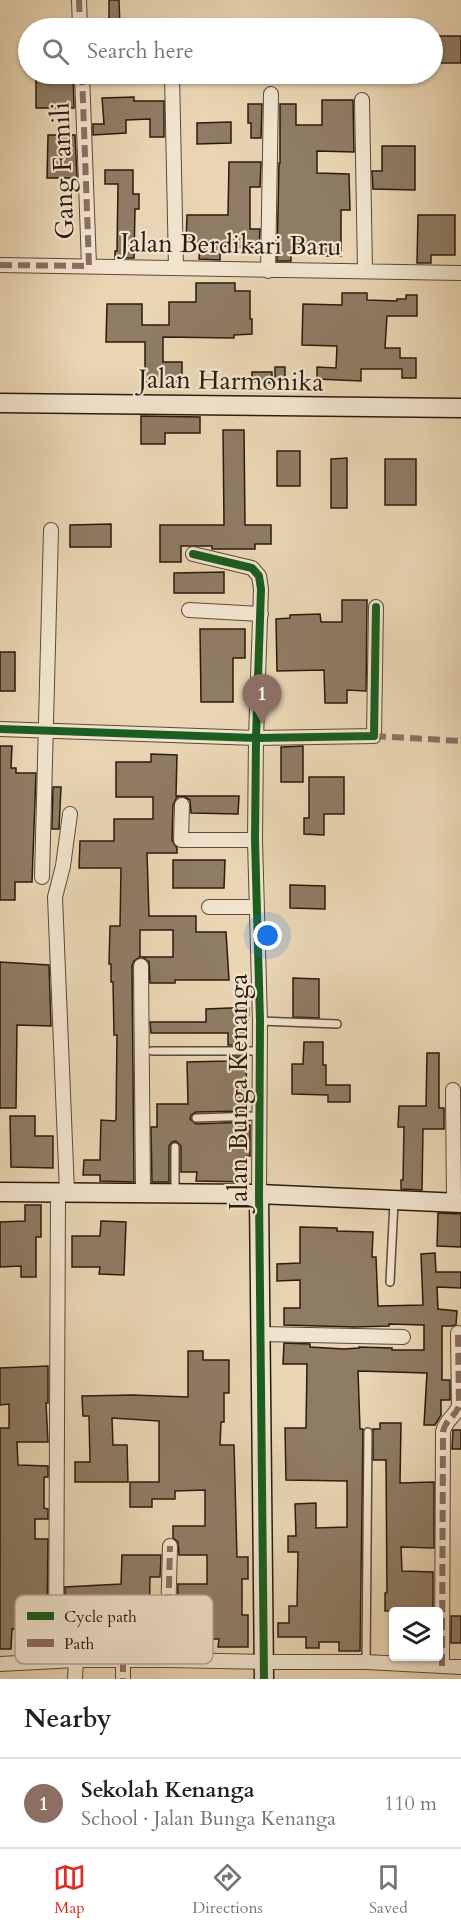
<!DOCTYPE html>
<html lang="en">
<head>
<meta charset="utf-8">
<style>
	:root { --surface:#fff; --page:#f2f2f2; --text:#222; --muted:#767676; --line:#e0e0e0; --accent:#d93025 }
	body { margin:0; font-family:Cardo,serif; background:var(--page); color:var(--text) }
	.controls { position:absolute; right:18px; bottom:18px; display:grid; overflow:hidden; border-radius:6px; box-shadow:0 2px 4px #0004 }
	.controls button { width:54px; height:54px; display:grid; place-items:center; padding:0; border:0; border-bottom:2px solid var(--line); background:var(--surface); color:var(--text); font:30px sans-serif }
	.you { position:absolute; left:268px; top:936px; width:21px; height:21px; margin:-15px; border:4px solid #fff; border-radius:50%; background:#1a73e8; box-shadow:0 0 0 9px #1a73e833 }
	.badge { display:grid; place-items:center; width:39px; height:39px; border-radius:50%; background:var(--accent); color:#fff; font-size:20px; font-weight:700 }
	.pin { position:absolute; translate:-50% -50px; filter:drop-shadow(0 2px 3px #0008) }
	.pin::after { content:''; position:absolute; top:32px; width:21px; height:18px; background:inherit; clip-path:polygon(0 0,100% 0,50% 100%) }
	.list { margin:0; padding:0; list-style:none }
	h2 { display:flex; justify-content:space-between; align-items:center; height:78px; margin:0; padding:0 24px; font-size:26px }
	h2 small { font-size:20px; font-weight:400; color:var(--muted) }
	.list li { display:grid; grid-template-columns:39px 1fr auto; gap:18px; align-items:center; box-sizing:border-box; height:90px; padding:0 24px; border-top:2px solid var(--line) }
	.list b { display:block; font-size:22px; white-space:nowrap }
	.list p { margin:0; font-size:20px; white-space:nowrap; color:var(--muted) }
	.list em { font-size:20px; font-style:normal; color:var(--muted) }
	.icon { flex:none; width:33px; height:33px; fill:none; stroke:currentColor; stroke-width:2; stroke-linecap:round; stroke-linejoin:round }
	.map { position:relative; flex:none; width:461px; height:1679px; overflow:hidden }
	.search { position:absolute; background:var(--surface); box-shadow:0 2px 4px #0004; left:18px; right:18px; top:18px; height:66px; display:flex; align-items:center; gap:15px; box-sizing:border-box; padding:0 21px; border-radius:33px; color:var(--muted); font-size:22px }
	.sheet { height:168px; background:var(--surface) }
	nav { display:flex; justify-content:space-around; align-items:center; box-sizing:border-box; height:84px; border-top:2px solid var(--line); background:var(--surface); font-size:16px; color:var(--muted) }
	nav a { display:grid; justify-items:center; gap:3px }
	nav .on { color:var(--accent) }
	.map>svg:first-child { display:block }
</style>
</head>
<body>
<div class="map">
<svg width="461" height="1679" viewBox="0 0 461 1679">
	<rect width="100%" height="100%" fill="#e9d5b3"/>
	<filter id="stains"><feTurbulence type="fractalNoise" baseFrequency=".00333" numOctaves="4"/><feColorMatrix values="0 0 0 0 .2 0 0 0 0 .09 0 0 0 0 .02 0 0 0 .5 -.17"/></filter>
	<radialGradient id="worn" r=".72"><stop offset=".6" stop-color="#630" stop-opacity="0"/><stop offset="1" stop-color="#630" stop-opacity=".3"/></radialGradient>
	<!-- building -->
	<path fill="#8e7c64" stroke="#2c1b0e" stroke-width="1.5" d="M109 0H119L120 28H95V19H109Z
		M438 36H461V63H437Z
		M46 74H73L74 108H36V80H45Z
		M134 97V101H164V137H150V119L126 120V133L93 135V124H104L102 98Z
		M322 100H353L354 152 317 151V173L349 174 350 210H341V256H322V248L291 247V261H277L279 163H280V104H296V125H322Z
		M248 104H262L261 138H251V123H248Z
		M231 122V143L197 144V123Z
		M48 135H75L77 178H47Z
		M382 146H415V190L373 189 372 171H382Z
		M229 162H261L260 187H250V229H260L259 248 220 246V260L199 259 200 244 186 243 187 215H228Z
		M105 170H133V194H139V209H135L134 258H115V251H117L118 184H105Z
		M418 215H455V255H431V263H417Z
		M196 283H235V291H250V319H252V334L234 335V338L163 337V362H182V382H145V342H106L107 304H142V325H169V302H196Z
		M342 293H367V300L397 301V299H406V295H417V316H387L385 348H400V358H416V378H402V369H361V381L317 379V367L336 368 337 346 302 345 303 304 342 305Z
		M275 367H285V380H275Z
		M252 372H272V383L252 382Z
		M141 416 200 417V433H165V444H141Z
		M223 430H244L245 525H271V544H255V549H212V546H181V562H160V525H224Z
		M277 451H300V486H277Z
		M347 458V508H331V459Z
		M385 459H416V505H385Z
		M111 524V547H70V525Z
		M224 572V593H174V573Z
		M342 600H367L366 691 347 690V703H325L324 670 277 671 276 619 290 618V615L320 614 321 622H342Z
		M200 629H245V658H233V702H201Z
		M0 652H15V691H0Z
		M0 746H12L11 768H16V773H36L32 882H15V900H0Z
		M303 746V782H281V747Z
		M151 754 177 755 176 796H239L238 814 191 813 190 800 183 796 177 797 173 805 172 840 177 848V853H147L149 916H196V932H226L229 980H175V983H150L149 962 142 957H173V930H140V957L134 961 132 966 134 1182 100 1181V1175H83L84 1160H100L101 1120 115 1121 116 1119 117 1035H114L113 982H111V964H109L110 926H120L121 868H79L80 841H114V819H153V797H116V762H151Z
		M309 777H344V814H324V835L304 834V818H309Z
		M53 787H61L59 829H52Z
		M173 860H225L224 888H173Z
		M290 885 325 886V909L290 908Z
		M0 962 49 965 51 1026 17 1025 16 1108H0Z
		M293 978 319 979V1018L293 1017Z
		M229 1008H249L247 1038H244V1045H228V1033H151L150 1022H206V1009Z
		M304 1042H323V1065H326V1085H350V1102H328V1095L292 1094V1064H303Z
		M427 1053H439V1108H444V1129H423L422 1190 401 1189V1180H403L404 1127H398L399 1106H426Z
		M228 1057H244V1061H246L247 1111 196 1112 191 1115 190 1119 196 1124 247 1122V1125H250V1156H247V1182L196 1181 197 1172H181V1146L176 1141 172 1142 169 1146V1182H152L151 1127H157V1104H188L187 1062 228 1061Z
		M10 1116H35V1136H53V1168L11 1167Z
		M25 1205H41V1237H36V1277H21V1266L0 1267V1222L25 1221Z
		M438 1213 461 1214V1247L437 1246Z
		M101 1221 126 1222 124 1275 99 1274 100 1267H72V1236H100Z
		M300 1227 337 1228V1231L373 1232 372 1257H376L378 1306 423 1305 421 1254 435 1253 436 1272H461V1288L437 1287 438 1309 457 1311 456 1325 452 1326H442V1380H450V1400H441V1415L435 1425H424L427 1373 358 1371 360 1429H363L360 1651H339V1642H319V1648H306V1637H278V1623H289V1606H297L298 1552H288V1536H296L295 1504 316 1503V1528L347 1527V1481L286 1480 285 1428H306L307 1364H283L284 1343 310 1344V1347L344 1349 359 1348V1347L392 1348V1350H424V1325L389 1324V1326L354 1327 284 1325V1308H300V1280L277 1281V1264L300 1263Z
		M188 1351H203V1360H229V1393H224V1422H221L220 1445H234L237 1557H248V1579H242V1615H248V1647H218L219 1639H177L178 1584H207V1555H179L178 1542 173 1538V1526H205V1490L175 1491V1499H152V1507H130V1482H159V1421L112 1418 113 1445H127L128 1482H75V1462H90L89 1416H83L82 1396 132 1395 188 1397Z
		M48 1366V1403H46L48 1442H17L18 1465 48 1466V1477H44V1508L48 1509V1519H35V1539H48L47 1617 41 1616 40 1631 12 1629 11 1649H0V1428H9V1404L0 1405V1368Z
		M380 1423H401L400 1483 434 1482V1548L401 1547 402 1571 433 1572V1611H385V1593H387L386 1460H373V1429H380Z
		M453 1430H461V1449H452Z
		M122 1555H161L160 1577H150L149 1628H132V1635H103V1630L72 1631V1617H65V1587L121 1584Z
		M451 1616H461V1643H451Z"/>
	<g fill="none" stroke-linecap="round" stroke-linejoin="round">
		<!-- lane casing -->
		<g stroke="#5b4a37" stroke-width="10">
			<path id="lane" d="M260 1021 337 1024
				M152 1051H260
				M196 1118 259 1116
				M175 1147V1192
				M390 1282 394 1202
				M366 1662 368 1432"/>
		</g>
		<!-- street casing -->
		<g stroke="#5b4a37" stroke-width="16">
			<path id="street" d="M79 0 80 28
				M82 74 89 266
				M172 74 176 268
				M362 100 365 270
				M0 265 461 273
				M268 271 271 94
				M193 554 252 568 259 576 261 589 256 738 255 840 260 1021 259 1194
				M189 610 261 614
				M0 729 256 738 374 736 376 607
				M182 805 181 840H255
				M42 877 51 530
				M209 907H257
				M141 966 143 1194
				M453 1090 454 1203
				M67 1192 55 897 63 866 70 814
				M261 1334 403 1337
				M123 1660V1679
				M167 1660 170 1546
				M56 1661 58 1192
				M0 1664 76 1660H167L264 1662H366L461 1667
				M442 1666 443 1432C445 1420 455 1417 459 1406L458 1333
				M75 1679 76 1660"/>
		</g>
		<!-- secondary casing -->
		<g stroke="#2c1b0e" stroke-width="21">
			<path id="secondary" d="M0 403 461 408
				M0 1192 259 1194 461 1203
				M259 1194 264 1679"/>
		</g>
		<!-- lane -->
		<use href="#lane" stroke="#f1e4ce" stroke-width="7"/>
		<!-- street -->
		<use href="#street" stroke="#f1e4ce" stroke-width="14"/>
		<!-- secondary -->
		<use href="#secondary" stroke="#f1e4ce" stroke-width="18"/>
		<!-- quiet -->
		<path stroke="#8d6e63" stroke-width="6" stroke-dasharray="12 6" stroke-linecap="butt" d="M79 0 80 28
			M0 265 89 266 82 74
			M374 736 461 741
			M123 1660V1679
			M167 1660 170 1546
			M442 1666 443 1432C445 1420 455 1417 459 1406L458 1333"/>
		<!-- cycleway casing -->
		<g stroke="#f1e4ce" stroke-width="11">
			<path id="cycleway" d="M193 554 252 568 259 576 261 589 256 738 255 840 260 1021 259 1194 264 1679
				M0 729 256 738 374 736 376 607"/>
		</g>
		<!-- cycleway -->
		<use href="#cycleway" stroke="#1b5e20" stroke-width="8"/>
	</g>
	<g text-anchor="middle" stroke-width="4.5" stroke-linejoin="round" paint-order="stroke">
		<!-- street labels -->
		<g font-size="26" fill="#2c1b0e" stroke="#f1e4ce">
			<text transform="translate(62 171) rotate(-92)" y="9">Gang Famili</text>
			<text transform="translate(231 244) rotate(1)" y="9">Jalan Berdikari Baru</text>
			<text transform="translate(231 380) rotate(1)" y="9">Jalan Harmonika</text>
			<text transform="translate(238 1092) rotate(-90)" y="9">Jalan Bunga Kenanga</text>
		</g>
	</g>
	<!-- legend -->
	<rect x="15" y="1595" width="198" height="69" rx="9" fill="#f1e4ce" stroke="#b6a894" stroke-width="1.5"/>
	<rect x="27" y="1612" width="27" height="8" fill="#1b5e20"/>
	<rect x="27" y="1639" width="27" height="8" fill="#8d6e63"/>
	<g font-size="16" fill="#2c1b0e">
		<text x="64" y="1622">Cycle path</text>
		<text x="64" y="1649">Path</text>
	</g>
	<rect width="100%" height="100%" filter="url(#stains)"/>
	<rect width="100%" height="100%" fill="url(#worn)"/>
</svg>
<div class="controls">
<button><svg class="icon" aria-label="layers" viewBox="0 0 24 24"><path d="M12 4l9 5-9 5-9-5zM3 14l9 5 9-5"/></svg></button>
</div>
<div class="you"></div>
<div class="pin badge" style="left:262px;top:724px;background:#8d6e63">1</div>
<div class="search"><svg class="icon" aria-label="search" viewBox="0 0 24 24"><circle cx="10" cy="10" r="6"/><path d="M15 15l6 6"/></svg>Search here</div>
</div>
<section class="sheet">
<h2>Nearby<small></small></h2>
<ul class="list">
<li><span class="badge" style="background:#8d6e63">1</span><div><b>Sekolah Kenanga</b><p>School · Jalan Bunga Kenanga</p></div><em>110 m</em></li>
</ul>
</section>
<nav>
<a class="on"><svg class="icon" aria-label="map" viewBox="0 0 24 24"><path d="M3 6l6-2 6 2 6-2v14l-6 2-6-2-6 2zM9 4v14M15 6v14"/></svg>Map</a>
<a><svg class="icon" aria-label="directions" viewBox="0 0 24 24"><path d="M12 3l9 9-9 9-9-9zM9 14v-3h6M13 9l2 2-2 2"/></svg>Directions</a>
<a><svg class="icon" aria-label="saved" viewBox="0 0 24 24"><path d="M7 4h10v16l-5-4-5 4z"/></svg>Saved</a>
</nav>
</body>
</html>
